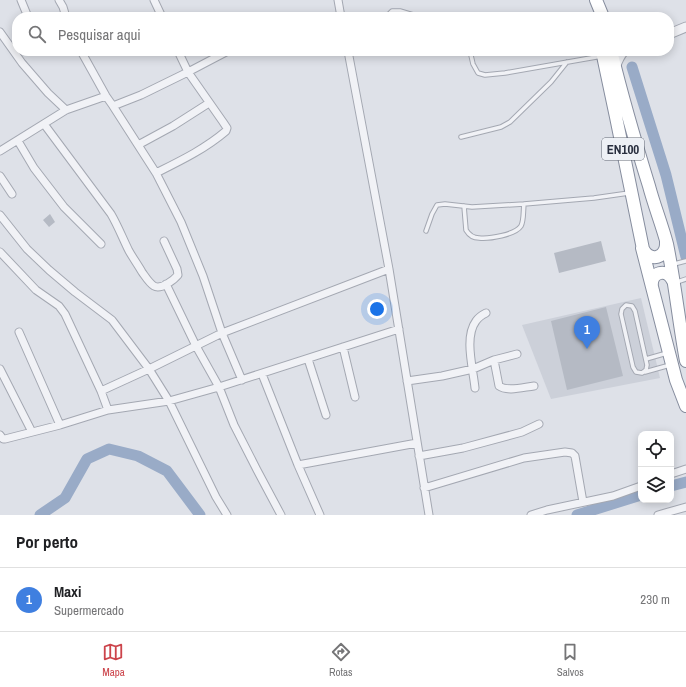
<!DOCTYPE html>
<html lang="pt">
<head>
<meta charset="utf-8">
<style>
	:root { --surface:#fff; --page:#f6f6f6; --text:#202124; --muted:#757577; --line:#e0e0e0; --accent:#cc444b }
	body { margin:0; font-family:"Archivo Narrow",sans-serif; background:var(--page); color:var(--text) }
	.controls { position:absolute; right:12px; bottom:12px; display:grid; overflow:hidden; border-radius:8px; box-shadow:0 2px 10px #0003 }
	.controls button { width:36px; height:36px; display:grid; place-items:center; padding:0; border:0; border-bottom:1px solid var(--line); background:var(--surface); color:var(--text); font:20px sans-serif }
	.you { position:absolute; left:377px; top:309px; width:14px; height:14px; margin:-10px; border:3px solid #fff; border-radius:50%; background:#1a73e8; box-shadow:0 0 0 6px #1a73e833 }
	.badge { display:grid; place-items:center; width:26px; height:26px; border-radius:50%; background:var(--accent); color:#fff; font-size:13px; font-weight:700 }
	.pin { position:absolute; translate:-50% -33px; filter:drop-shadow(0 1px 2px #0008) }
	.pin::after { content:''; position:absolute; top:21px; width:14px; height:12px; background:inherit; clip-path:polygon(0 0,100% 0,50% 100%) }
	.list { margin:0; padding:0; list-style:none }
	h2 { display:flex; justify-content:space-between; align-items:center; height:52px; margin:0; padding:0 16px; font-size:17px }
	h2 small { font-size:13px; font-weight:400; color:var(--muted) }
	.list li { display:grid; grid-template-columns:26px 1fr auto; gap:12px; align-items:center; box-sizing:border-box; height:64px; padding:0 16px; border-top:1px solid var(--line) }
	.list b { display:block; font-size:15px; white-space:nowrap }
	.list p { margin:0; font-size:13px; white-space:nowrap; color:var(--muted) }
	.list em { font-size:13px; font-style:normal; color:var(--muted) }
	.icon { flex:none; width:22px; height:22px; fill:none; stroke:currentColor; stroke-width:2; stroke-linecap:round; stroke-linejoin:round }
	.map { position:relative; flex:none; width:686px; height:515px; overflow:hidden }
	.search { position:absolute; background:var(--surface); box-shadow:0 2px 10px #0003; left:12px; right:12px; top:12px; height:44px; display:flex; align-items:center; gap:10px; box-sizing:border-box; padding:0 14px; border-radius:16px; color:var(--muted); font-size:15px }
	.sheet { height:116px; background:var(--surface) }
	nav { display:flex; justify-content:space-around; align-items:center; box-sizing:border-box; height:56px; border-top:1px solid var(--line); background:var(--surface); font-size:11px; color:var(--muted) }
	nav a { display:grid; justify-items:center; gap:2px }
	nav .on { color:var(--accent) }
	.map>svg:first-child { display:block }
</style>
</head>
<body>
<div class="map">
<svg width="686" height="515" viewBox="0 0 686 515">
	<rect width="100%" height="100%" fill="#dee1e8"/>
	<!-- built -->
	<path fill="#ccd0d9" d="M641 298 660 378 551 399 522 325Z"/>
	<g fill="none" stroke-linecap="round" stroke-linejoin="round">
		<!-- river -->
		<path stroke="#99abc7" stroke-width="11" d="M632 67 666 175 686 257
			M671 486 686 482
			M40 515 65 498 87 459 109 449 138 456 167 471 200 515
			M577 515 641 495"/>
	</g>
	<!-- building -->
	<path fill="#b5bac4" d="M50 214 55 222 49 227 43 220Z
		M601 241 606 261 559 273 554 253Z
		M606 307 623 376 567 390 551 321Z"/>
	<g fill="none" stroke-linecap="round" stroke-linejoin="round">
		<!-- service casing -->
		<g stroke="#a4a8b2" stroke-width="5.5">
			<path id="service" d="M389 17 388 15 392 11H400L420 17
				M470 51 473 64 478 73 485 75 505 73 602 56
				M461 137 501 127 510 122 551 82 567 62
				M464 206 466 230C469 235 473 238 479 238 489 239 515 235 521 226 524 220 523 212 524 204
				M426 231 432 214 437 205 445 204 472 207 524 204 594 198 629 193
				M674 264 686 261
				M677 282 686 279
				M626 305 632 306 635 311 647 365 646 370 642 373 636 372 633 367 621 314 622 309Z
				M646 359 667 353
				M645 372 670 365"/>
		</g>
		<!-- minor casing -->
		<g stroke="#a4a8b2" stroke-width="9">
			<path id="minor" d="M21 0 28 17
				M59 0 63 7 66 17
				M154 0 162 17
				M338 0 341 17
				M0 32 22 63 48 93 66 110
				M81 51 106 96 113 106 156 173 181 222 203 276 222 333 242 380
				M348 51 389 269 429 515
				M113 106 141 95 188 72 228 51
				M44 124 111 214C118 226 123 239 129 251 133 258 138 265 142 272 145 276 149 283 154 286 161 290 174 280 178 275L177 269 164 241
				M18 141 34 168 64 207 101 244
				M138 145 173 126 209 103
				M0 151 66 110 106 96
				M156 173C180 161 205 149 226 131L227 128 223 122 188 72 178 51
				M0 176 12 194
				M0 215 27 249 49 270 75 292 112 320 149 369 169 401 216 497 227 515
				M0 252 36 290 59 306 65 314 101 391 108 410
				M166 284 196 346 219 387 234 425 257 470 281 515
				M19 332 60 425
				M343 347 355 397
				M308 359 326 415
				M494 360 499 386C507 392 524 387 534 386
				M0 369 32 432
				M262 374 298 465 320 515
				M407 381 442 376 473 369 494 360 517 354
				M475 388C473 368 464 337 476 321 478 318 482 315 486 313
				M101 391 149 369 222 333 389 269
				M0 435 3 439H5L60 425 108 410 169 401 219 387 399 329
				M419 456 463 448 522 432 539 424
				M298 465 417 443
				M671 474 686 469
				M424 488 524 458 565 452 572 453 575 456 583 502
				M531 515 547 510 613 496 641 486
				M658 515 686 507"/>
		</g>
		<!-- tertiary casing -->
		<g stroke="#a4a8b2" stroke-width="11">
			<path id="tertiary" d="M669 34 686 27
				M615 68C617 62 619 56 624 51"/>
		</g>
		<!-- trunk casing -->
		<g stroke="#868d9e" stroke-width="14">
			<path id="trunk" d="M596 0 603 17
				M602 51 616 117 643 249C650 263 667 258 666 242
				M611 51C622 96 635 141 649 186 654 205 662 225 667 244 675 283 679 323 686 361
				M642 248 676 380 686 406
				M652 287C650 272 667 267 673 281"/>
		</g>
		<!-- service -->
		<use href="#service" stroke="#f1f2f6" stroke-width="3.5"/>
		<!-- minor -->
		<use href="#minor" stroke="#f1f2f6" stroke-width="7"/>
		<!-- tertiary -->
		<use href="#tertiary" stroke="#f1f2f6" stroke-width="9"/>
		<!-- trunk -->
		<use href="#trunk" stroke="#fff" stroke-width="12"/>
	</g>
	<g text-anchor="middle" stroke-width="3.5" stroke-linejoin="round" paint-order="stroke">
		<!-- shield labels -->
		<rect fill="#edf0f5" stroke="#636875" stroke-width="1" x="602" y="138" width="42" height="22" rx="3"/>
		<g font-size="13" font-weight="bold" fill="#282e3e">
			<text x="623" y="154">EN100</text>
		</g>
	</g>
</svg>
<div class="controls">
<button><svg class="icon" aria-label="locate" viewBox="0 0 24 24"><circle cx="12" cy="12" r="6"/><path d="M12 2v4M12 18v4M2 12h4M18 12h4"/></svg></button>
<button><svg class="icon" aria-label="layers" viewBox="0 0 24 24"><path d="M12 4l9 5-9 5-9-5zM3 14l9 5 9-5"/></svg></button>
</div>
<div class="you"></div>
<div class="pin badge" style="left:587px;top:349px;background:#3f7fe0">1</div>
<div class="search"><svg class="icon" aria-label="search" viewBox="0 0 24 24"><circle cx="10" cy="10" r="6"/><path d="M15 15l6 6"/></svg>Pesquisar aqui</div>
</div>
<section class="sheet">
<h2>Por perto<small></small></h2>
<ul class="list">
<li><span class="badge" style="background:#3f7fe0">1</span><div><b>Maxi</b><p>Supermercado</p></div><em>230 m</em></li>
</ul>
</section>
<nav>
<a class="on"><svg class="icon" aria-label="map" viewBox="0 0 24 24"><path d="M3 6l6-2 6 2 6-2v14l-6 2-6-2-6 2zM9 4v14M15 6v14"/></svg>Mapa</a>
<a><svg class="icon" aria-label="directions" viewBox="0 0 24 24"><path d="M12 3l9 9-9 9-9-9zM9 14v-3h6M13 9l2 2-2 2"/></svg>Rotas</a>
<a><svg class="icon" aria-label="saved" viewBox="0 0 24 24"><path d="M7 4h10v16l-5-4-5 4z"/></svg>Salvos</a>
</nav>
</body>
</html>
